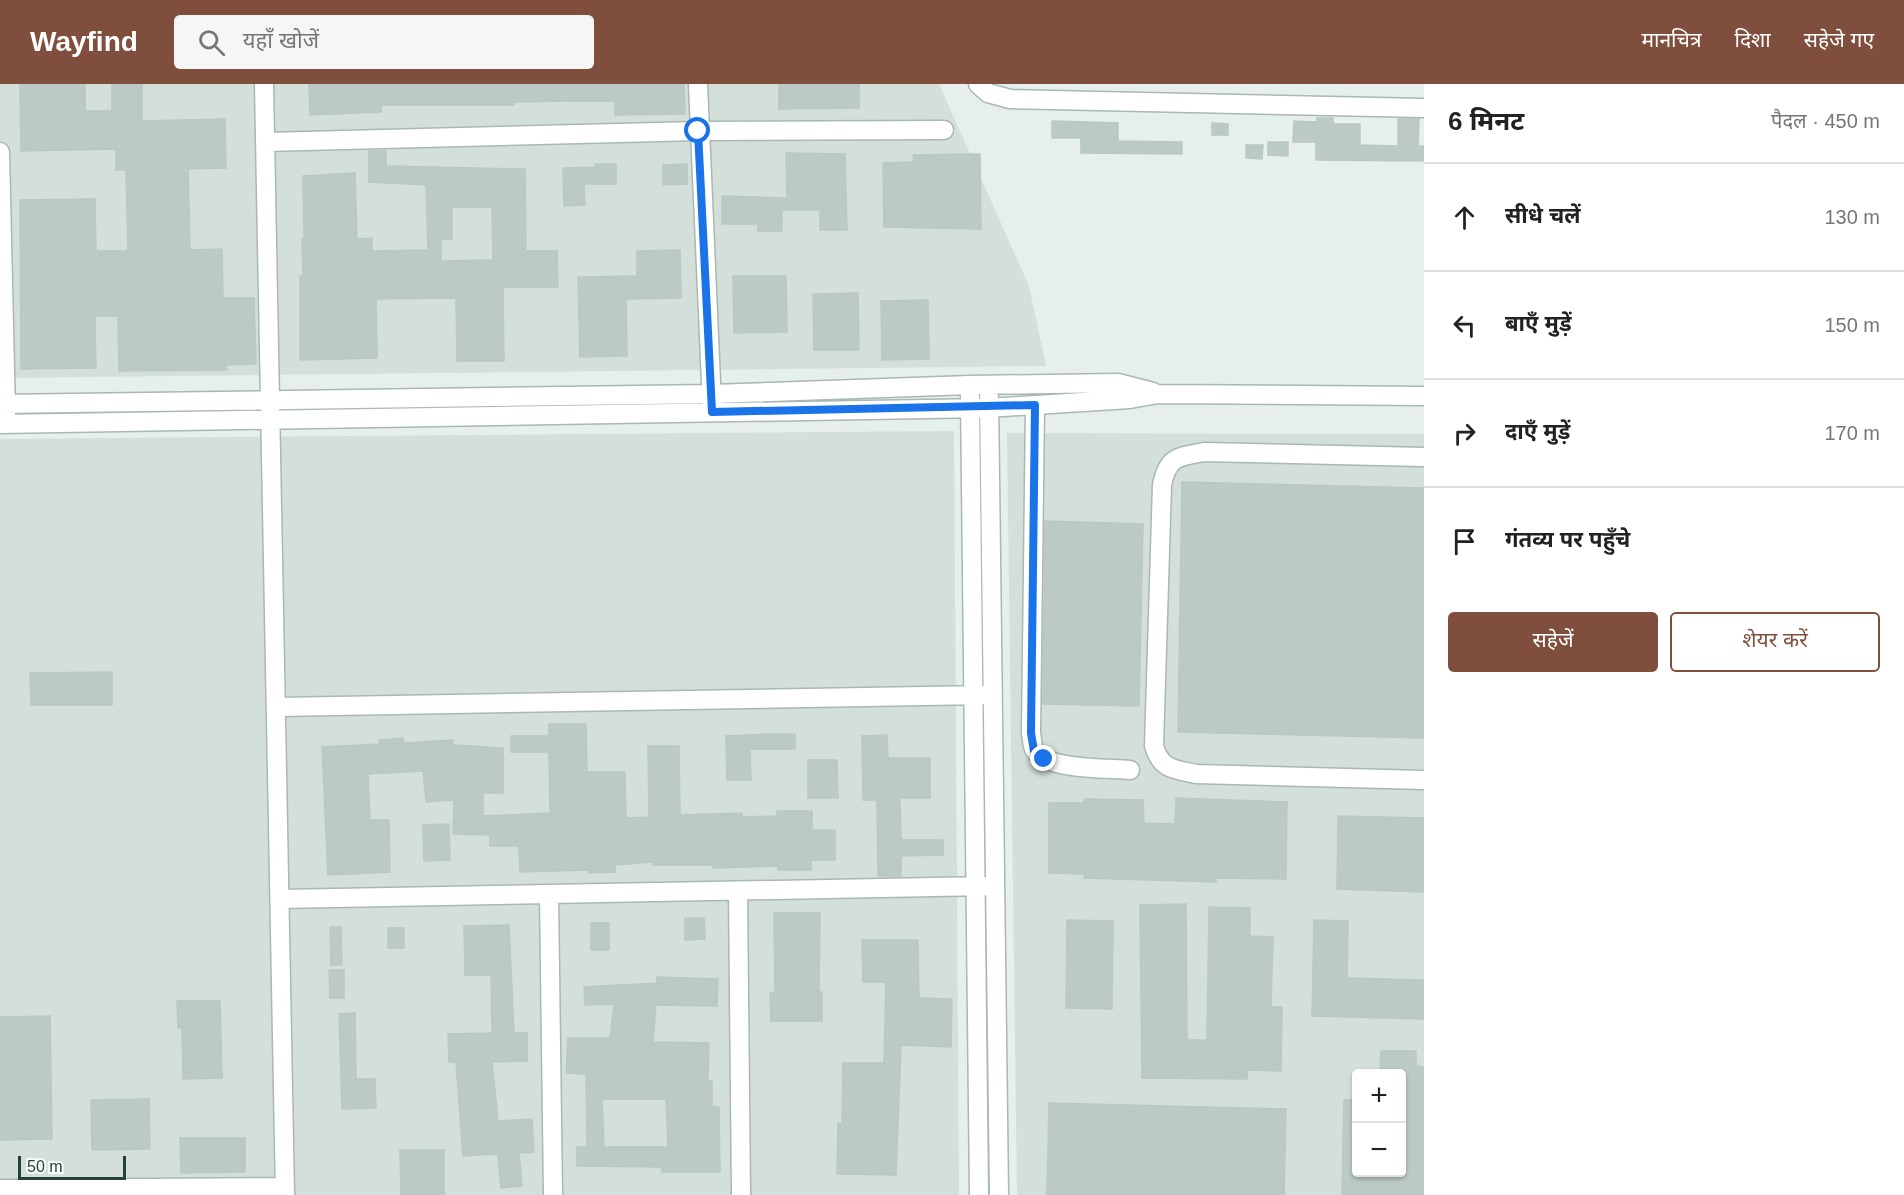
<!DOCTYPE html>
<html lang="hi">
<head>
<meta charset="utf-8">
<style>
	:root { --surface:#fff; --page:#f6f6f6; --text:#222; --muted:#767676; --line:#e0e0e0; --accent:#804e3d }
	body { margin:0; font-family:Arial,"Noto Sans Devanagari",sans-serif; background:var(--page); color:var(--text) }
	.controls { position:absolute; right:18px; bottom:18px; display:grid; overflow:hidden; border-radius:6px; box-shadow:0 2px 4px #0004 }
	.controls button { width:54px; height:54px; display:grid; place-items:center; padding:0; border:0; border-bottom:2px solid var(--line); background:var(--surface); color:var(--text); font:30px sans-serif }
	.scale { position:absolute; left:18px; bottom:15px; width:108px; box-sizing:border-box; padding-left:6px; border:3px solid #24423a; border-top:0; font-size:16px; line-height:21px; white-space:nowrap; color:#24423a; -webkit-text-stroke:4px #f7fbf9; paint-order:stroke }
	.stop { position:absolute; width:18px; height:18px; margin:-14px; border:4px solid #1a73e8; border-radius:50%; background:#fff }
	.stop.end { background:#1a73e8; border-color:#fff; box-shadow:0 2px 6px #0008 }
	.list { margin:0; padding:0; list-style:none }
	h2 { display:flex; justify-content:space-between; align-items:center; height:78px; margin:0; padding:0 24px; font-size:26px }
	h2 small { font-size:20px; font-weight:400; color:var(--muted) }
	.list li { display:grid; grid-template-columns:39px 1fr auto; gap:18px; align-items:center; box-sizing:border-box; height:108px; padding:0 24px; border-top:2px solid var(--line) }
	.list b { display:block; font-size:22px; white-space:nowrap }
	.list em { font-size:20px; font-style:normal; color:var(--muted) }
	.actions { display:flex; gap:12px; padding:18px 24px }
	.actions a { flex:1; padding:14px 0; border:2px solid var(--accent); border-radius:6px; text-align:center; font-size:21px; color:var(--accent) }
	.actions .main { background:var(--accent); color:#fff }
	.icon { flex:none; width:33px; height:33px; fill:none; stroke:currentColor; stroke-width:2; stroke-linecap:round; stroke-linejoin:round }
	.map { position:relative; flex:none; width:1424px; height:1111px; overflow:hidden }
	header { display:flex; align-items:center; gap:36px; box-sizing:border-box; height:84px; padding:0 30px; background:var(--accent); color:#fff }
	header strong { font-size:28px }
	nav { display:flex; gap:33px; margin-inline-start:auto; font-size:21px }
	.search { width:420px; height:54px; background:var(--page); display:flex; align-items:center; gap:15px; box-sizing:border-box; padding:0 21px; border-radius:6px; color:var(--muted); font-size:22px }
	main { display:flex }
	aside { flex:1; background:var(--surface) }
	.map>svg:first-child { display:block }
</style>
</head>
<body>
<header>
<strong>Wayfind</strong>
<div class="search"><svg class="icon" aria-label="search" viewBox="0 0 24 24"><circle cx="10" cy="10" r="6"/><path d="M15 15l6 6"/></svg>यहाँ खोजें</div>
<nav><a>मानचित्र</a><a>दिशा</a><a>सहेजे गए</a></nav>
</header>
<main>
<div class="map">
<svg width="1424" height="1111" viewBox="0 0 1424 1111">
	<rect width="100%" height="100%" fill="#e6efeb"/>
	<!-- built -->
	<path fill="#d4dfda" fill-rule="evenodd" d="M0 0H939L1029 202 1046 282 0 294Z
		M954 347 959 1111H0V355Z
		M1007 349 1424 350V1111H1017ZM1356 990H1402V1088H1356Z"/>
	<!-- building -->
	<path fill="#bbcac4" stroke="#b8c9c2" stroke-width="1.5" fill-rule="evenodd" d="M20 0H85V27H112V0H142V37L225 35 226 84 188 85 190 166 222 165 223 214H254L256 280 226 281 227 286 119 287 118 232H95L96 284 21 285 20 116 95 115 96 167H128L126 86H116V65L21 67Z
		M309 0H684L685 30 615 31V17H569L514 18V21H381V28L310 31Z
		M779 0H859V24L779 25Z
		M1317 34H1333V40H1360V61L1398 62V35H1419L1418 62H1424V77L1316 76V58H1293L1294 37 1317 38Z
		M1052 37 1118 39V57L1182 58V70L1081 69V54H1052Z
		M1212 39 1228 40V51H1212Z
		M1268 58H1288V72L1268 71Z
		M1246 61H1263L1262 75 1246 74Z
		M369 67H386V82L525 85 526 167H557L558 203H503L504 277H457L456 214 376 215 377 274 300 276V192H303L302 155H304L303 92 355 89 357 155 372 154V167L428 166 426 101 369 98ZM452 123H492L493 176 441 177V155H452Z
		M786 69 845 70 847 146H820V126H782V147H758V140H722V112L787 114Z
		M980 70 981 145 884 143 883 79 914 78 913 71Z
		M595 80H616V100H584L585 121 564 122 563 84 595 83Z
		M687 80V100L663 101V81Z
		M680 166 681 214 626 215 627 272 580 273 578 193 637 192V167Z
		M733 192H786L787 248 734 249Z
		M858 209 859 266H814L813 210Z
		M928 216 929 275 882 276 881 217Z
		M1182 398 1424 404V654L1178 648Z
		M1045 437 1143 440 1139 622 1043 620Z
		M112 588V621H31L30 589Z
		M549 640H586L587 688H625L626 734 649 733 648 662H679L680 731 742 729V733L777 732V727H812V746H835V776H811V786H778V782L713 784V781H653V778L615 781V788L589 789 588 786 520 788 519 762H490V751L453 750 454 716 426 718 423 687 368 690 370 736H389L390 788 328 791 322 663 380 660 379 656 403 654 404 659 453 656V661L503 664V709H483V732L550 729 549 668H511V652H549Z
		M769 650H795V665H750L751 696H727L726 652Z
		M887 651 888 674H930V714H900L901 756H943V771L901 772V792H878L877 716H863L862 652Z
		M808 676H837L838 714H808Z
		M1176 714 1287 718 1286 795 1216 794V798L1084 794 1085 790 1049 789V719H1084V715L1143 716 1144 739 1175 740Z
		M1338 732 1424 734V808L1337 805Z
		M449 740 450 776 424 777 423 741Z
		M1186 820 1187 956H1207L1209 823 1250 824V852L1273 853 1271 923H1282L1281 987 1248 986 1247 995 1142 994 1140 821Z
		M774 829H820L819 908H822V937H771L770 909H775Z
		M685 834H704L705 855 685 856Z
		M1067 836 1113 837 1112 925 1066 924Z
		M1314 836 1348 837 1347 894 1424 896V935L1312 932Z
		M591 839H609V866H591Z
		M509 841 514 949H527V977L492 978 498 1037 532 1035 534 1068 519 1069 522 1102 501 1104 498 1070 463 1072 456 978H449L448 950 492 949 491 891H465L464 842Z
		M330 843H341L342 881H331Z
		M388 844H404V864H388Z
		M862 856H918L919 914 952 915 951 963 901 961 896 1091 837 1090 838 1039 842 1040 843 979H884L886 898H863Z
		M329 886H344V914H330Z
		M657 893 718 895 717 922 656 921 653 958 709 959 708 997H712V1023H719L720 1088H662L661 1083 577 1082V1063H587L586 990 566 989 568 954H610L614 920 585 921 584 903 657 899ZM602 1015H666L668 1063H604Z
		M177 917H220L222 994 183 995 182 944H178Z
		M355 929 356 995H375L376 1024 342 1025 339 930Z
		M50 932 52 1055 0 1056V933Z
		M1381 967H1416V982L1424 983V1111H1342L1344 1016H1356V1089H1401V990H1380Z
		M149 1015 150 1065 92 1066 91 1016Z
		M1049 1019 1286 1025 1284 1111H1047Z
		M180 1054H245V1088L181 1089Z
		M400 1066H444V1111H401Z"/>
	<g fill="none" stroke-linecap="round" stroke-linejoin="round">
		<!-- minor casing -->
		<g stroke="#a8b8b2" stroke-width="21">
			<path id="minor" d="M264 0 285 1111
				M698 0 712 321
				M978 0 988 9 1010 15 1424 24
				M266 58 698 47 944 46
				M0 68 6 330
				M970 312 979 1111
				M989 313 999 1111
				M0 320 712 310 970 301 1118 299 1153 308
				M1035 321 1031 649C1032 654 1032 663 1035 667 1047 686 1109 684 1130 686
				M0 340 987 324 1130 315 1158 310 1424 312
				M1424 373 1204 368C1178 373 1168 372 1162 401L1154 662C1161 686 1174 685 1196 690L1424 696
				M277 623 984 611
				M738 807 741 1111
				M549 810 553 1111
				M280 815 987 802
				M0 1105 285 1103"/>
		</g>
		<!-- minor -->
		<use href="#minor" stroke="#fff" stroke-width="18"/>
	</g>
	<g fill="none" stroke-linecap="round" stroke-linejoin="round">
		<!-- route -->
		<path stroke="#1a73e8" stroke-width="8" d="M698 47 712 328 1035 321 1031 649 1034 667 1044 675"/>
	</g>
</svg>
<div class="controls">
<button>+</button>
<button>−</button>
</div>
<div class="scale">50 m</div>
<div class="stop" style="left:698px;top:47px"></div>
<div class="stop end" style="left:1044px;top:675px"></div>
</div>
<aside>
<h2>6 मिनट<small>पैदल · 450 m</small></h2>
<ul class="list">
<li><svg class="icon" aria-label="ahead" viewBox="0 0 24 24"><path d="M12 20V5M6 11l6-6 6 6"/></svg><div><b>सीधे चलें</b></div><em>130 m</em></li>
<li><svg class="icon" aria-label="left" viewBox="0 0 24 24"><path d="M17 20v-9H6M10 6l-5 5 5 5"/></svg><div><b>बाएँ मुड़ें</b></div><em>150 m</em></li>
<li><svg class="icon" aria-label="right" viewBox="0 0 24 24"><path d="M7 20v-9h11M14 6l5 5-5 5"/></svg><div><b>दाएँ मुड़ें</b></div><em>170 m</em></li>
<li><svg class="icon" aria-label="arrive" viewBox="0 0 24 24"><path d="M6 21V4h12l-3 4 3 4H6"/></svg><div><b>गंतव्य पर पहुँचे</b></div></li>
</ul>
<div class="actions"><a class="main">सहेजें</a><a>शेयर करें</a></div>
</aside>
</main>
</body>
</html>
